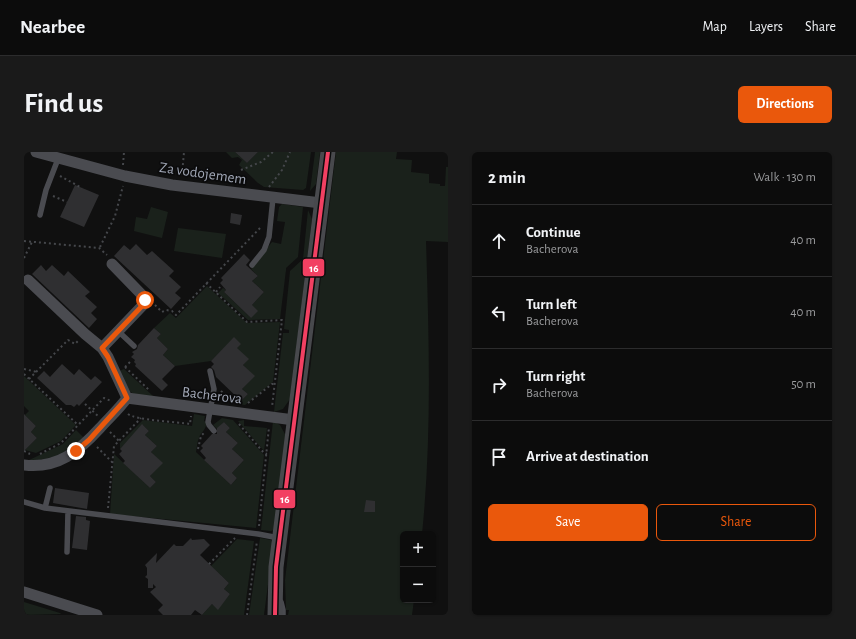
<!DOCTYPE html>
<html lang="en">
<head>
<meta charset="utf-8">
<style>
	:root { --surface:#0c0c0c; --page:#1a1a1a; --text:#f1f3f6; --muted:#9a9b9d; --line:#2c2c2d; --accent:#ea580c }
	body { margin:0; font-family:"Alegreya Sans",sans-serif; background:var(--page); color:var(--text) }
	.controls { position:absolute; right:12px; bottom:12px; display:grid; overflow:hidden; border-radius:6px; box-shadow:0 1px 3px #0004 }
	.controls button { width:36px; height:36px; display:grid; place-items:center; padding:0; border:0; border-bottom:1px solid var(--line); background:var(--surface); color:var(--text); font:20px sans-serif }
	.stop { position:absolute; width:12px; height:12px; margin:-9px; border:3px solid #ea580c; border-radius:50%; background:#fff }
	.stop.end { background:#ea580c; border-color:#fff; box-shadow:0 1px 4px #0008 }
	.list { margin:0; padding:0; list-style:none }
	h2 { display:flex; justify-content:space-between; align-items:center; height:52px; margin:0; padding:0 16px; font-size:17px }
	h2 small { font-size:13px; font-weight:400; color:var(--muted) }
	.list li { display:grid; grid-template-columns:26px 1fr auto; gap:12px; align-items:center; box-sizing:border-box; height:72px; padding:0 16px; border-top:1px solid var(--line) }
	.list b { display:block; font-size:15px; white-space:nowrap }
	.list p { margin:0; font-size:13px; white-space:nowrap; color:var(--muted) }
	.list em { font-size:13px; font-style:normal; color:var(--muted) }
	.actions { display:flex; gap:8px; padding:12px 16px }
	.actions a { flex:1; padding:9px 0; border:1px solid var(--accent); border-radius:6px; text-align:center; font-size:14px; color:var(--accent) }
	.actions .main { background:var(--accent); color:#fff }
	.icon { flex:none; width:22px; height:22px; fill:none; stroke:currentColor; stroke-width:2; stroke-linecap:round; stroke-linejoin:round }
	.map { position:relative; flex:none; width:424px; height:463px; overflow:hidden; border-radius:6px }
	header { display:flex; align-items:center; gap:24px; box-sizing:border-box; height:56px; padding:0 20px; background:var(--surface); border-bottom:1px solid var(--line) }
	header strong { font-size:19px }
	nav { display:flex; gap:22px; margin-inline-start:auto; font-size:14px }
	.intro { display:flex; align-items:center; justify-content:space-between; box-sizing:border-box; height:96px; padding:0 24px }
	h1 { margin:0; font-size:28px }
	.button { padding:10px 18px; border-radius:6px; background:var(--accent); color:#fff; font-size:14px; font-weight:700 }
	main { display:flex; gap:24px; padding:0 24px }
	aside { flex:1; background:var(--surface); border-radius:6px; box-shadow:0 1px 3px #0004 }
	.map>svg:first-child { display:block }
</style>
</head>
<body>
<header>
<strong>Nearbee</strong>
<nav><a>Map</a><a>Layers</a><a>Share</a></nav>
</header>
<div class="intro"><h1>Find us</h1><a class="button">Directions</a></div>
<main>
<div class="map">
<svg width="424" height="463" viewBox="0 0 424 463">
	<rect width="100%" height="100%" fill="#101010"/>
	<!-- green -->
	<path fill="#1a211b" d="M202 0H211L223 11 234 0H287L282 36 279 38 240 35 234 31 215 13 218 8 214 5 208 6Z
		M291 0H296L292 32 286 39Z
		M312 0H373L372 7 388 8 387 20 405 22V31L416 32V34H421L422 15H424V90L402 89C405 187 408 284 398 382H379V448H390L388 463H264L265 458H262L261 428Z
		M258 52 279 55 274 105 262 116V118L256 167 224 168 194 141 199 136 202 138 200 140 227 166 228 153 240 140 228 129 234 124 227 117 248 90 257 92 261 70 253 69 255 55Z
		M127 55 144 60 138 86 110 79 112 65 123 67Z
		M284 58 288 67 266 247 259 257 250 260 259 181H265V178L260 177 266 119 279 107Z
		M154 76 202 82 198 106 150 99Z
		M183 134 223 171 256 170 249 230 221 253 214 252 224 242 218 237 230 224 219 213 224 207 206 190 187 209 151 214 139 203 144 197 133 186 137 182 130 176 146 161 152 166Z
		M100 217 129 244C103 243 106 242 95 219Z
		M0 224 52 273 37 289 12 301 1 298 13 286 7 280 12 274 1 263 5 259 0 254Z
		M170 262 181 264 180 269 182 270C183 278 177 279 175 286 173 290 173 295 172 300L207 333 213 326 208 321 220 308 208 297 214 291 202 280 206 276 200 270 193 277 189 273 198 266 209 268 240 303 232 376 86 362 90 302 126 336 132 330 126 324 138 311 127 300 133 294 121 283 125 279 119 273 96 297V291L119 268 168 274Z
		M220 268V274L243 276 240 299 214 269Z
		M249 269 256 273 262 284 250 378 247 379 237 378Z
		M52 278 60 286C45 300 26 309 5 308L39 292Z
		M236 386 247 388 249 394 240 463H225Z
		M213 387 230 389 220 463H178L188 452 194 457 206 442 200 437 205 431 187 414Z
		M0 450 36 461 37 462 0 463Z"/>
	<!-- building -->
	<path fill="#2f2f31" d="M211 0H234L223 11Z
		M51 33 75 43 60 75 36 65Z
		M207 61 218 63 216 73 206 71Z
		M112 92 123 103 128 99 150 119 145 124 157 135 151 141 157 146 147 157 90 104 100 93 106 98Z
		M220 102 226 108 222 113 234 124 228 129 240 140 228 153 234 159 227 166 200 140 202 138 196 131 199 128 197 126Z
		M17 113 22 119 28 113 40 124 44 119 66 140 61 144 73 155 67 161 73 167 65 176 8 122Z
		M130 176 137 182 133 186 144 197 139 203 151 214 138 227 144 233 138 239 111 214 112 212 110 210 111 208 107 205 110 202 108 200 113 197 114 193Z
		M210 185 217 192 213 196 225 207 219 213 231 224 218 237 224 242 217 249 192 225 190 218 187 215 190 212 187 209Z
		M38 212 50 223 55 217 67 228 71 224 78 230 55 254 53 252 50 255 47 253H42L13 226 20 219 26 225Z
		M0 262 12 274 7 280 13 286 0 299Z
		M200 270 206 276 202 280 214 291 208 297 220 308 208 321 213 326 207 333 180 308 182 306 176 299 179 296 177 294 188 282H193V276Z
		M118 272 125 279 121 283 133 294 127 300 139 311 126 324 132 330 126 336 99 311 101 309 95 302 98 299 96 297Z
		M31 336 65 341 63 357 29 351Z
		M342 348 351 349V360H340Z
		M52 364 62 365V368L66 369 63 398 48 396Z
		M167 386 168 388 180 387 186 393 176 403 205 431 200 437 206 442 194 458 188 452 178 463 171 458 167 463H139L134 458 139 453 126 440 132 435 129 432V436H124V427L121 425 123 423V416L121 413 133 401 132 411 150 392 152 394H159Z"/>
	<g fill="none" stroke-linecap="round" stroke-linejoin="round">
		<!-- path -->
		<path stroke="#45474b" stroke-width="2" stroke-dasharray="2 3" stroke-linecap="butt" d="M99 13 100 0
			M217 18 237 10 249 0
			M158 23 160 0
			M36 24 58 36
			M245 35 258 18 266 0
			M29 44 43 50
			M0 89 75 96 83 103
			M76 95 91 64 99 34
			M0 106 8 90
			M182 131 223 170 258 168 248 255
			M192 140 196 135
			M131 153 138 160 142 158 148 159 152 163 238 74
			M101 215 125 238
			M101 215 107 209
			M0 217 13 220
			M0 222 54 273
			M5 227 44 188 51 192 54 189
			M197 239 207 249
			M224 251 248 232H250
			M61 252 74 264
			M104 262C111 268 154 270 166 272L167 264
			M215 272 240 301 243 302
			M86 280 95 289
			M73 295 88 310
			M174 297 177 284 181 280
			M0 299 6 302
			M16 302 37 291 80 246 87 249
			M84 356 90 294 117 266
			M235 374 245 275
			M185 412 211 386
			M223 463 233 389"/>
		<!-- lane -->
		<path stroke="#4a4b50" stroke-width="5.5" d="M16 63 22 38 34 7
			M228 113 240 98 245 85 249 46
			M94 179 110 194
			M186 219 190 237 184 270 185 273 190 279
			M0 350 21 356 234 382 255 386
			M21 356 26 336
			M43 400 44 359
			M257 450 259 458V463"/>
		<!-- street -->
		<path stroke="#4a4b50" stroke-width="11" d="M12 0 101 24 148 33 297 51
			M4 128 61 182 78 196 84 205 103 246
			M78 196 120 152 121 148 119 144 88 112
			M103 246 270 268
			M0 313C34 317 55 299 76 276 85 266 95 257 103 246
			M0 440 73 463"/>
		<!-- secondary -->
		<path stroke="#48494d" stroke-width="15" d="M251 463 252 415 304 0"/>
		<!-- bus-1 casing -->
		<g stroke="#0b0b0c" stroke-width="7">
			<path id="bus-1" d="M251 463 252 415 304 0"/>
		</g>
		<!-- bus-1 -->
		<use href="#bus-1" stroke="#f24062" stroke-width="4"/>
	</g>
	<g fill="none" stroke-linecap="round" stroke-linejoin="round">
		<!-- route -->
		<path stroke="#ea580c" stroke-width="5" d="M52 299 65 288 103 246 84 205 78 196 120 152 121 148"/>
	</g>
	<g text-anchor="middle" stroke-width="3.5" stroke-linejoin="round" paint-order="stroke">
		<!-- street labels -->
		<g font-size="15" fill="#9fa5b3" stroke="#0b0b0c">
			<text transform="translate(179 21) rotate(8)" y="5">Za vodojemem</text>
			<text transform="translate(188 243) rotate(7)" y="5">Bacherova</text>
		</g>
	</g>
	<g stroke="#0b0b0c" stroke-width="1.5">
		<rect x="278" y="106" width="23" height="19" rx="4" fill="#f24062"/>
		<rect x="249" y="337" width="23" height="20" rx="4" fill="#f24062"/>
	</g>
	<g font-size="11" text-anchor="middle" font-weight="bold" fill="#fff">
		<text x="290" y="120">16</text>
		<text x="261" y="351">16</text>
	</g>
</svg>
<div class="controls">
<button>+</button>
<button>−</button>
</div>
<div class="stop" style="left:121px;top:148px"></div>
<div class="stop end" style="left:52px;top:299px"></div>
</div>
<aside>
<h2>2 min<small>Walk · 130 m</small></h2>
<ul class="list">
<li><svg class="icon" aria-label="ahead" viewBox="0 0 24 24"><path d="M12 20V5M6 11l6-6 6 6"/></svg><div><b>Continue</b><p>Bacherova</p></div><em>40 m</em></li>
<li><svg class="icon" aria-label="left" viewBox="0 0 24 24"><path d="M17 20v-9H6M10 6l-5 5 5 5"/></svg><div><b>Turn left</b><p>Bacherova</p></div><em>40 m</em></li>
<li><svg class="icon" aria-label="right" viewBox="0 0 24 24"><path d="M7 20v-9h11M14 6l5 5-5 5"/></svg><div><b>Turn right</b><p>Bacherova</p></div><em>50 m</em></li>
<li><svg class="icon" aria-label="arrive" viewBox="0 0 24 24"><path d="M6 21V4h12l-3 4 3 4H6"/></svg><div><b>Arrive at destination</b></div></li>
</ul>
<div class="actions"><a class="main">Save</a><a>Share</a></div>
</aside>
</main>
</body>
</html>
